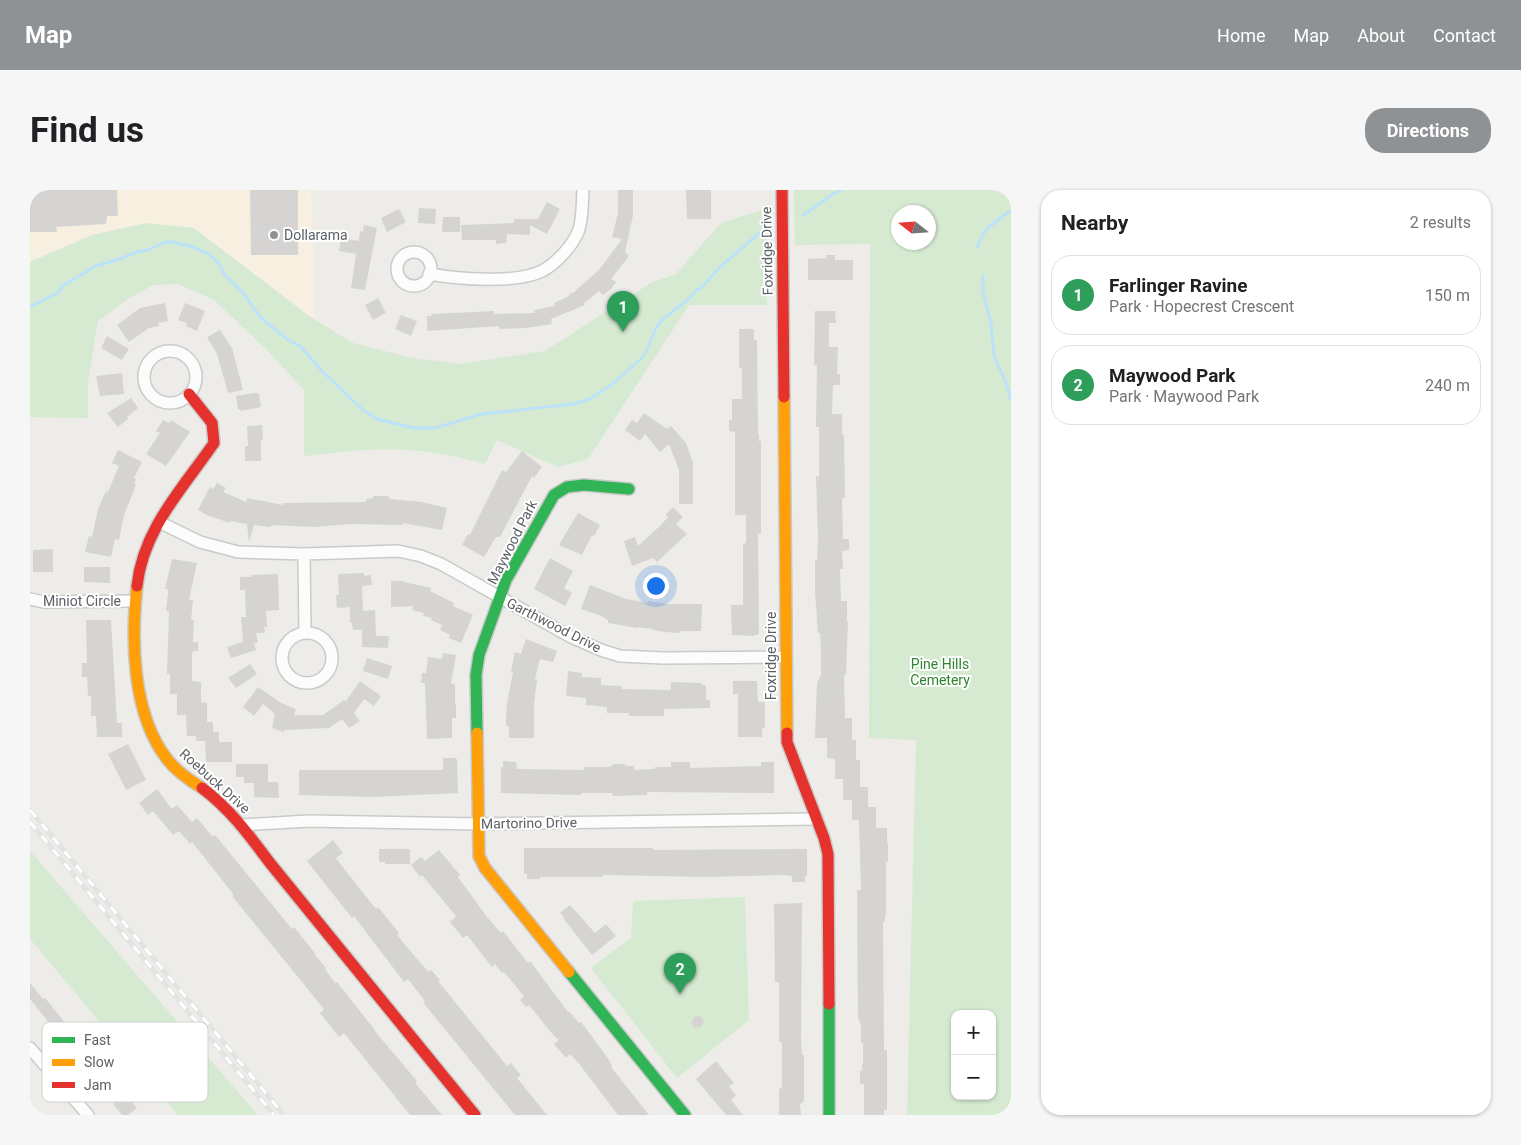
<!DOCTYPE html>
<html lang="en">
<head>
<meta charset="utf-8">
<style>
	:root { --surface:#fff; --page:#f6f6f6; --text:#202124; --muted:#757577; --line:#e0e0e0; --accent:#8f9294 }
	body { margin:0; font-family:Roboto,sans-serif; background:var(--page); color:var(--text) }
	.controls { position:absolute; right:15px; bottom:15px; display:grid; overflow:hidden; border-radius:10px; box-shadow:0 1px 4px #0004 }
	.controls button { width:45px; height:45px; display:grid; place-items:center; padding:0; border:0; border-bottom:1px solid var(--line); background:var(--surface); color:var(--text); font:25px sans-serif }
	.compass { position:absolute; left:861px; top:15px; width:45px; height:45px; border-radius:50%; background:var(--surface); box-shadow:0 1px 4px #0004; rotate:287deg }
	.you { position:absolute; left:625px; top:395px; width:18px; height:18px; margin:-12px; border:4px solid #fff; border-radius:50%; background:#1a73e8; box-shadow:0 0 0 8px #1a73e833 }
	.badge { display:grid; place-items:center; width:32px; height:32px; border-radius:50%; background:var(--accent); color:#fff; font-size:16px; font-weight:700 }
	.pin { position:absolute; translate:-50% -41px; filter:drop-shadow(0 1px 2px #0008) }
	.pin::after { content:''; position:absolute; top:26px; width:18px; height:15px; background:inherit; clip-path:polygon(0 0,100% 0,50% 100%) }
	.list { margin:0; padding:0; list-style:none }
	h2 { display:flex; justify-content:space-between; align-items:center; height:65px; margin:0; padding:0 20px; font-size:21px }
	h2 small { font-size:16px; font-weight:400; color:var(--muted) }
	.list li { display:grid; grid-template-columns:32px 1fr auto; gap:15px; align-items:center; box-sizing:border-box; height:80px; margin:0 10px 10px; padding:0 10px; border:1px solid var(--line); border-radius:20px }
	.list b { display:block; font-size:19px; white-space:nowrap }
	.list p { margin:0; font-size:16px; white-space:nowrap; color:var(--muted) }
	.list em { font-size:16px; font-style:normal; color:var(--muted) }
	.map { position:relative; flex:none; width:981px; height:925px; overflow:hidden; border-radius:20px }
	header { display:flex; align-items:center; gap:30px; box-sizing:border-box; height:70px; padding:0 25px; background:var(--accent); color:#fff }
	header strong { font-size:24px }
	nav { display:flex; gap:28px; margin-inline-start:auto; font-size:18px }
	.intro { display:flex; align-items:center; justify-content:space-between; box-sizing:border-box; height:120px; padding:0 30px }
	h1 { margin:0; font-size:35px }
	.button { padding:12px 22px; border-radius:20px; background:var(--accent); color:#fff; font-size:18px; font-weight:700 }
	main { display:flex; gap:30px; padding:0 30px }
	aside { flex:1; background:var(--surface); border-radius:20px; box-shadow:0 1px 4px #0004 }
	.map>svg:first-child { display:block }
</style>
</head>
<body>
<header>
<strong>Map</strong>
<nav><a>Home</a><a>Map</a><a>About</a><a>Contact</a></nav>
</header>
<div class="intro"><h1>Find us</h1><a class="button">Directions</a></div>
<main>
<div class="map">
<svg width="981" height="925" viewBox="0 0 981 925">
	<rect width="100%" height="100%" fill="#edece8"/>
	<!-- commercial -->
	<path fill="#f7f0e1" d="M0 0H281L285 130 164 38 62 45 0 72Z"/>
	<!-- green -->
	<path fill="#d5ead1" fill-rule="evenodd" d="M764 0H981V925H877L886 550 839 548 840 54 765 55ZM868 22H898V52H868ZM925 824H962V906H925Z
		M736 19 737 115H659L558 269 528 277 467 250 455 274C418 263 375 257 336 260 315 261 295 264 274 266V200L237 160 183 109 148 94 123 95 95 111 68 131 58 192V228L0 227V72L62 45 116 33 164 38 279 126 323 153 382 168 430 174 515 161 622 92 645 85 691 33Z
		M0 661 228 925H148L0 749Z
		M715 707 719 830 647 888 561 778 601 748 603 711Z"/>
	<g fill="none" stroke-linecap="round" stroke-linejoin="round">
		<!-- stream -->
		<path stroke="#bbe2f8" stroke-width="3" d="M773 25 803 4 811 0
			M947 57 953 44 959 37 981 20
			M953 85V103L961 133 964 166 976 193 981 210
			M0 117 27 103 34 95 66 76 87 70 107 62 118 60 135 52H142L160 56 177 63 187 71 195 85 214 104 230 127 257 149 271 157 292 181 333 220 347 229 384 238H405L452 224 543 214 560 209 585 192 614 166 626 138 632 130 661 107 665 101 671 98 690 77 733 40"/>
	</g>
	<!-- building -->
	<path fill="#d5d4d2" d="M0 0H87L88 26H77L76 34 26 37 27 42H0Z
		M220 0H268V65H221Z
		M588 0H603V25L595 62 599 66 581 89 586 92 582 98 573 105 569 101 554 113 555 115 521 129 522 134 496 138 469 139V136L397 141V126H402L401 124 464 121V124L505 123 504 120 525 116 524 113 539 106V104L544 102 569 80 592 49 582 47 588 23Z
		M656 0H681V29H657Z
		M517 12 530 19 517 44 500 35V45L477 44 476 53 466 54V50H432L431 35 484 33V29H508Z
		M389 18 406 19 405 34 388 33Z
		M369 19 376 32 357 42 351 28Z
		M413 27H430V42H412Z
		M334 35 347 38 335 100 321 98 326 64 309 61 311 48 329 51 330 41 333 42Z
		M796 65H805V70H823V90H778V69L797 68Z
		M348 108 356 123 343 130 335 115Z
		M135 113 138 131 128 133 129 136 119 138 99 152 87 135 110 118Z
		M155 113 175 121 167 141 156 136 157 133 148 130Z
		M785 121H805L806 133H799V157H808L807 184H810V195H803L802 224H812V245H814L815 308H812L813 349H819V360L812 361 813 379H810L811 411H817V432H818L816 485H814L815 528H822V550H826V570H830V597H838V617H846V638H857V653H858V672H856V726H855V732H853L854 860H857V920H854V925H834V894H830V881H832V874H833V853H831V837L829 829H828L827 700H831L829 630H822V610H813V589H805V569L797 568V548H785L787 493 791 485V463L790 443H788L785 402V370H787L788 349 786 286 789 287V237H786L787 175H784Z
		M371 125 387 131 381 146 365 139Z
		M709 139H724V150H727L728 244H729V251H731V344H728L729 444 723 446 702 445 701 415H713V354L716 353V325H705V242L699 241V230H702V209H712V178H709Z
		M190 140 202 158 213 200 198 203 187 164 177 147Z
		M77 146 99 159 92 170 71 158Z
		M92 183 94 204 70 206 66 186Z
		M224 203 229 204 231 217 211 221 210 219 208 220 206 206Z
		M101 208 108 218 97 227 98 229 88 237 77 223Z
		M614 223 637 239 641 236 656 253 663 273V314H649V280L639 254 630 262 615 244 610 251 595 240 602 230 607 233Z
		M133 230 139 233 141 230 160 242 136 276 116 264 130 243 126 241Z
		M232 235 233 250H231V271H215V256H218L217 236Z
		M88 260 112 272 104 288 106 289 104 294 106 295 94 325 89 350 85 349 81 367 55 362 59 346 62 347 68 319 76 301 78 302 89 276 82 273Z
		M492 261 512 277 504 288 502 286 470 347H466L454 367 432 355 438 344 440 345 472 280 476 282Z
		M187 293 196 298 193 302 216 312 217 308 253 315V313L336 312V309L343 308V306H359V309L392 312 417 318 412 340 373 333V335L321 334 284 337 241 335V337L224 335 219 352 217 334 201 331 200 333 179 326 168 320 180 297 183 299Z
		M643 317 653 327 646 334 657 344 627 372 623 368 602 376 594 351 605 347 608 356 631 335 638 327 636 324Z
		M548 323 570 335 564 346 562 345 552 365 529 355Z
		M23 359V382H3V360Z
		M520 368 543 381 534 398 542 403 535 416 504 399Z
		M142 369 167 373 159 410H163L161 430H164L163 450V452H168V461H163V463H162V491L171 492V512L177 513V532H183V542H189V552H202V572H176L175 551H166V546H157L156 525H147V504H140V484H137L139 421H136L138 404V399H135Z
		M54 377H80V393L54 392Z
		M334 383V386L341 385 342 395 332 396 333 421 345 420 346 446H359L358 458 332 457V440H323L322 433H320V417L307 418 306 405H309L308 384Z
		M248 384 249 420 236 421 237 437H234L235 443H226L228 452 224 454 226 460 201 468 197 457 213 452 211 427H216L215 400H210V387H221V385Z
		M361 391H374V392L401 398 400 401 424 413 423 416 443 425 431 453 419 448 420 445 410 440 412 435 401 430 402 428 393 426 394 423 382 420 383 416 361 417Z
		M560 395 596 409 618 413V411L638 414H672L671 441H650V443L635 442 623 440V439L607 437V438L578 433V430L571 426 551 419Z
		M56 430H81L87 533H92V547H67L66 526H61V506H58L57 487H52V473H57Z
		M496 449 527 461 523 472 510 469 505 489 507 490 504 514V548H479V536H476V530L477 513 483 482 481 481 485 462 491 464Z
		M413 463 426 465 421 494H425V514H426V528H422V548L397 549 395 493H391L392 483H396L398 467 412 469Z
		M337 468 362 476 358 489 333 481Z
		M220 474 227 484 206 498 198 488Z
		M538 481 552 483V487L571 488V495L591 496 592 499 641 500V492L672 493V495H675L676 497V510H680V518L634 519V526H599V523H577V517L556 515V508L536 506Z
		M330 491 351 506 344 516 334 509 324 523 330 531 319 538 312 529 299 538 254 540V542L242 538 245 524 233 514 224 526 213 517 228 497 251 513 266 519 264 525H293L314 510 316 511Z
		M703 491H727L728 512H735V538H732V547H708V504H703Z
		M98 554 116 590 96 600 78 564Z
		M413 568H426L427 570 428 603 342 607 269 605V580H413Z
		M473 571 486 572 487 579 554 580V577H576L582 576V574H595V576H604V580L625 579V577H641V572H660V578L731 576V572H744V603L617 602V605L583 606 582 603H552L550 605 471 603V577H473Z
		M206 574H238V592H248L249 608 224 607V593H214V587H206Z
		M127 599 142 619 147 615 162 632 167 628 182 646 185 645 262 739 264 737 285 763 284 764 296 778 295 779 305 793 307 792 345 840H344L387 891 385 893 412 925H380L314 843 309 847 290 823 294 819 215 722 202 706 204 705 162 652 160 654 149 641 143 645 123 621 118 625 109 613Z
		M303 650 313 663 306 668 315 680 346 719 348 717 369 743 367 745 387 769 399 782 401 780 410 790 408 791 477 876 481 873 491 885 487 888 517 925H485L400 821 393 812 395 811 378 789 374 792 324 726 322 728 277 671Z
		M494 658H623V660L777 659V686H775V692H762V686L754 685 677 687 573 685V687H510V689H497V684H494Z
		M349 659H380V674H355V672H349Z
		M409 660 430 685 428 687 457 727 471 743 473 741 498 773 500 771 538 822 539 821 549 833 551 832 558 841 579 870 582 876 581 877 619 925H588L550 875 540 864 536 868 524 854 529 850 524 846 499 815 496 817 490 810 494 806 474 782 472 783 465 774 462 777 437 745 433 748 420 732 426 726 392 685 390 687 381 675 391 667 395 671Z
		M772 713 771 847 772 865H774V911L770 914 771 925H749V898L752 899V852H749V792H745L744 714Z
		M540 715 565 743 576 734 586 746 562 765 533 728 534 727 530 723Z
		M0 793 13 809 15 808 41 840 45 837 52 845 47 851 60 867 62 865 107 918 98 925H92L83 914 85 913 58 881 57 883 50 875 42 865 44 864 0 809Z
		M670 826 674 831 671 837 665 838 661 833 664 827Z
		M686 871 704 893 699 897 706 905 701 910 713 925H696L666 889Z"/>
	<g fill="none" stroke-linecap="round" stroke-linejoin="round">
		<!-- street casing -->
		<g stroke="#cacaca" stroke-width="14">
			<path id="street" d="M367 79a17 17 0 1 1 34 0a17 17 0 1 1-34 0Z
				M399 84C428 89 486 94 512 81 527 73 542 56 548 42 553 30 552 13 553 0
				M114 187a26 26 0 1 1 52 0a26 26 0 1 1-52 0Z
				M129 332 170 352 208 362 274 364 368 361 391 366 411 374 541 447 571 460 590 466 634 468 756 467
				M274 364 275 442
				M0 409 14 412 105 411
				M252 468a25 25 0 1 1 50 0a25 25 0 1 1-50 0Z
				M212 635 279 631 448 634 787 629
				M0 858 58 925"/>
		</g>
		<!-- fast casing -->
		<g stroke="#c9c9c8" stroke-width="14">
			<path id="fast" d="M447 543 446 485 449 465 476 390 524 305 537 297 554 295 599 299
				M539 782 655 925
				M799 814V925"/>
		</g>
		<!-- slow casing -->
		<g stroke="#c9c9c8" stroke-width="14">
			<path id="slow" d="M754 207 757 543
				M107 396C101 450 102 524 137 569 146 581 159 590 172 598
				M447 543 449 666 455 678 539 782"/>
		</g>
		<!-- jam casing -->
		<g stroke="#c9c9c8" stroke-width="14">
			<path id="jam" d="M752 0 754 207
				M107 396C113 339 153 298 184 253L182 233 159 204
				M757 543V552L794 648 798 664 799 814
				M172 598C200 619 219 645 240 673L445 925"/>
		</g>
		<!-- street -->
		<use href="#street" stroke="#fcfcfc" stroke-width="11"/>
		<!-- fast -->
		<use href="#fast" stroke="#30b455" stroke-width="11"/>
		<!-- slow -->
		<use href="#slow" stroke="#ff9f0a" stroke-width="11"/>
		<!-- jam -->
		<use href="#jam" stroke="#e5322d" stroke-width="11"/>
		<!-- rail casing -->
		<g stroke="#e3e3e3" stroke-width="5">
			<path id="rail" d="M0 620 254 925
				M0 632 244 925"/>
		</g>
		<!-- rail -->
		<use href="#rail" stroke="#fff" stroke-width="3" stroke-dasharray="9" stroke-linecap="butt"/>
	</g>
	<!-- markers -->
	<circle fill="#8f9294" stroke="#fff" stroke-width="2" cx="244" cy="45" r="5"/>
	<g text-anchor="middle" stroke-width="4" stroke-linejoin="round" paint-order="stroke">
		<!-- poi labels -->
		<g font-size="14" fill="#5c6166" stroke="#fff" text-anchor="start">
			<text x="254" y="50">Dollarama</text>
		</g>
		<!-- street labels -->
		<g font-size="14" fill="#5c6166" stroke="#fff">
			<text transform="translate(737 61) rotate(-91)" y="5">Foxridge Drive</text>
			<text transform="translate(482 352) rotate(-63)" y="5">Maywood Park</text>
			<text x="52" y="416">Miniot Circle</text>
			<text transform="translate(524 435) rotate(27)" y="5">Garthwood Drive</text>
			<text transform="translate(741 466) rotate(-90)" y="5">Foxridge Drive</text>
			<text transform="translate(185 591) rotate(42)" y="5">Roebuck Drive</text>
			<text transform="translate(499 633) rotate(-1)" y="5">Martorino Drive</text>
		</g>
		<!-- park labels -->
		<g font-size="14" fill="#2f842e" stroke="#fff">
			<text x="910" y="479">Pine Hills<tspan x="910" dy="16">Cemetery</tspan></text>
		</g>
	</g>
	<!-- legend -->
	<rect x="12" y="832" width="166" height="80" rx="8" fill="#fff" stroke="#ced0d1" stroke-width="1"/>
	<rect x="22" y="847" width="23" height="6" fill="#30b455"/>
	<rect x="22" y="869" width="23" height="7" fill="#ff9f0a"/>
	<rect x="22" y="892" width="23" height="6" fill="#e5322d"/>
	<g font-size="14" fill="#5c6166">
		<text x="54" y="855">Fast</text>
		<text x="54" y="877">Slow</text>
		<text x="54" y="900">Jam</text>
	</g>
</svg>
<div class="controls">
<button>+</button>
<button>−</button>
</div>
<svg class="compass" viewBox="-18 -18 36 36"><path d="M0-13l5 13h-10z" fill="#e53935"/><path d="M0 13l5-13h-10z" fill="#757577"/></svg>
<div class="you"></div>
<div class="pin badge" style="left:593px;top:142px;background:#2e9e5b">1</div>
<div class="pin badge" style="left:650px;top:804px;background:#2e9e5b">2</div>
</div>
<aside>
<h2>Nearby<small>2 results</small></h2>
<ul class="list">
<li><span class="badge" style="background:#2e9e5b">1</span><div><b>Farlinger Ravine</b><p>Park · Hopecrest Crescent</p></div><em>150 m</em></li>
<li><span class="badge" style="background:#2e9e5b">2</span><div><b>Maywood Park</b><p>Park · Maywood Park</p></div><em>240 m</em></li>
</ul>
</aside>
</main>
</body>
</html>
